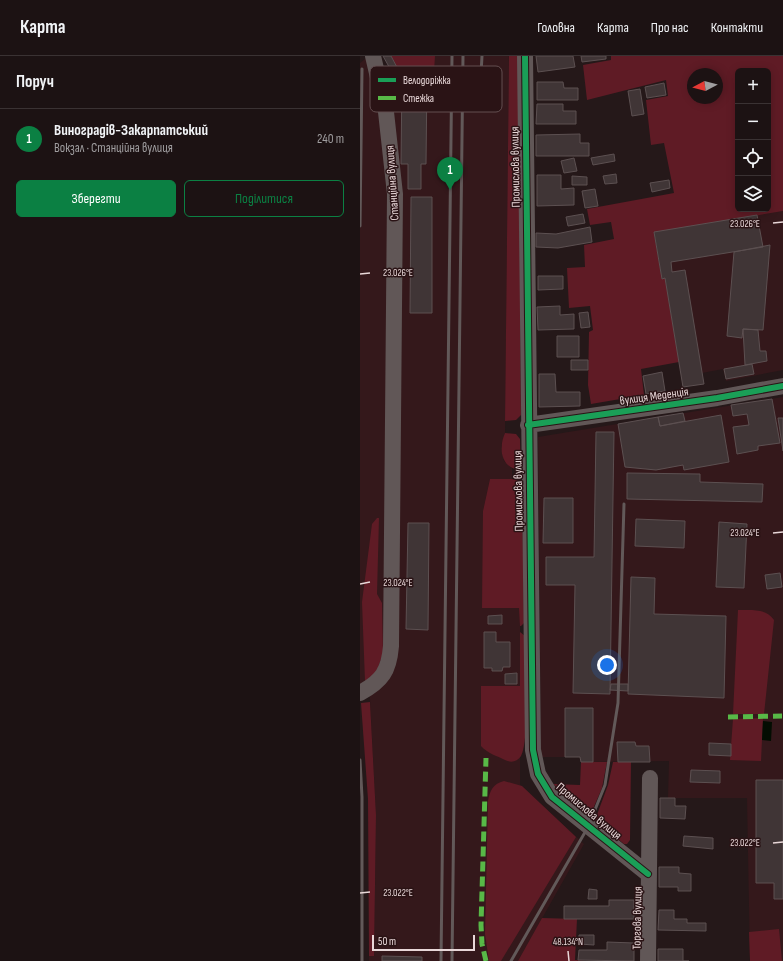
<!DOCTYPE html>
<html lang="uk">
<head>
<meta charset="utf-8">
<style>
	:root { --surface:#1c1213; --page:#251b1c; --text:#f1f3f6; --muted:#a09ea0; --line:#3a3233; --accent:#0b8043 }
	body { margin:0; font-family:"Sofia Sans Condensed",sans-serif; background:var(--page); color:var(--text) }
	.controls { position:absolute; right:12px; top:12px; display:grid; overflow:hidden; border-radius:6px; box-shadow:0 2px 10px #0003 }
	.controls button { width:36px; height:36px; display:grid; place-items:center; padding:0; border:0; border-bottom:1px solid var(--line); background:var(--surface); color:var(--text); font:20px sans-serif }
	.compass { position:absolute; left:327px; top:12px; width:36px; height:36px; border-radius:50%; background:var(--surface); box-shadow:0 2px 10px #0003; rotate:263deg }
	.scale { position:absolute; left:12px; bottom:10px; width:103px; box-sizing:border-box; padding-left:4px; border:2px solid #e8d7d8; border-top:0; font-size:11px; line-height:14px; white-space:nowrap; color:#e8d7d8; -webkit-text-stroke:3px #2a1315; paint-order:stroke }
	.you { position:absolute; left:247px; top:609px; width:14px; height:14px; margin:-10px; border:3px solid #fff; border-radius:50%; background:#1a73e8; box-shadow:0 0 0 6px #1a73e833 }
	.badge { display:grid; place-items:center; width:26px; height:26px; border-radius:50%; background:var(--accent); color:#fff; font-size:13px; font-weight:700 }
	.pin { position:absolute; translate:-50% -33px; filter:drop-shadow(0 1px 2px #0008) }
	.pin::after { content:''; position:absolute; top:21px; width:14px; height:12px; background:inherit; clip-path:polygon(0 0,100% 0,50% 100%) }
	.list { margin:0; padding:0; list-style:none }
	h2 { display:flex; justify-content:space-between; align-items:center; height:52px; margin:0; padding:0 16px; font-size:17px }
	h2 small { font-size:13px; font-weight:400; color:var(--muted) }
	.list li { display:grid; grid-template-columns:26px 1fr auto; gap:12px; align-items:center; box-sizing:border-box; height:60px; padding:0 16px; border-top:1px solid var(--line) }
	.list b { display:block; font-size:15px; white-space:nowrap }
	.list p { margin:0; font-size:13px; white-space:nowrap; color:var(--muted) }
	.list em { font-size:13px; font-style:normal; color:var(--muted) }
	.actions { display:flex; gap:8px; padding:12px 16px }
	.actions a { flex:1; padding:9px 0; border:1px solid var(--accent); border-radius:6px; text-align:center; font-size:14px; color:var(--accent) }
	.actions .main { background:var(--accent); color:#fff }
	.icon { flex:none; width:22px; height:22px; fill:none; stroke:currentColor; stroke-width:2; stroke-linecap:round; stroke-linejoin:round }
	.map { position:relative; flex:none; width:423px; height:905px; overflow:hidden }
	header { display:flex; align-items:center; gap:24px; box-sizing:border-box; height:56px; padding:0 20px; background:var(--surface); border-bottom:1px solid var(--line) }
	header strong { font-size:19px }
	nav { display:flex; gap:22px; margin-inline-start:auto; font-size:14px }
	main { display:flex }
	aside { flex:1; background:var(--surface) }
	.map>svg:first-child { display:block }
</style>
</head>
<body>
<header>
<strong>Карта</strong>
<nav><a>Головна</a><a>Карта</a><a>Про нас</a><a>Контакти</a></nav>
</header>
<main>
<aside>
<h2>Поруч<small></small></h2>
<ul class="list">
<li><span class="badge">1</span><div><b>Виноградів-Закарпатський</b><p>Вокзал · Станційна вулиця</p></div><em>240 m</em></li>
</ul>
<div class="actions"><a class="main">Зберегти</a><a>Поділитися</a></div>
</aside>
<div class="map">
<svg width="423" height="905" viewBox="0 0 423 905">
	<rect width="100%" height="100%" fill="#251819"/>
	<!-- built -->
	<path fill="#34181b" d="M9 0 16 27 39 15 31 0H149L145 377 141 390 144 405 152 412V423H130L123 455V470L160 468V729L224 788 158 905H9V900H14L16 759 9 624 0 628V7Z
		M423 155V314L366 325 363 313 342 317 344 328 323 331 305 223H302L294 176Z
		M423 341V905H390L387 742H308L309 705 221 706 220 701H181L178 381Z"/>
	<!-- green -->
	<path fill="#5f1b25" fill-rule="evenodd" d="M31 0H75L74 15H39Z
		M149 0H159L161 359 156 364 145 365Z
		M251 0H423V155L294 177 302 223 305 222 319 306 281 313 284 339 231 348 228 329 229 276 233 274 230 250 209 252 207 212 225 211 224 189 254 183 251 166 230 169 227 153 314 137 304 87 291 89 286 44 308 40 306 24 227 44 223 9 251 4ZM378 15H408V153H378ZM333 18H357V42H333Z
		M145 377 156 378 160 383 161 414C141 413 138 392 145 377Z
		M130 423H156L162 429 164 567 161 570H160L159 552H122L123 455Z
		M17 462H19L17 538 22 547 23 597 18 612 13 620 5 625 2 546 12 468Z
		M378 554C391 554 406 552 414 564L404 658H373Z
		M160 576 165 580C165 603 170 684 161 700 157 706 151 707 145 704 137 700 127 697 121 690V630H160Z
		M10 646 16 759 14 900H9L8 743 1 647Z
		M403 662 401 705 370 704 373 663Z
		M221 706H247L242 732 230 760 193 728 220 729Z
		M253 706H271L270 784 267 788H264L235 764 248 729Z
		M144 725 162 730 216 781 141 905H129L125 878 128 745C130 734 133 728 144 725Z
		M182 862 217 863 215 904 226 905H158Z
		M419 873 422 905H390L389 876Z"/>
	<!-- water -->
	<path fill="#030d02" d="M403 665 412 666 411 685 402 684Z"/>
	<!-- building -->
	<path fill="#403536" stroke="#5c5051" d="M23 0H31L39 15 33 18Z
		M176 0H213L215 11 178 16Z
		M221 0H246V3L222 6Z
		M42 21H67L66 108H61V133H48V108H41Z
		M177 26H203L204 32H218V44H177Z
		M304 27 306 39 287 42 285 31Z
		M280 33 284 58 272 60 268 35Z
		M177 48H203V55H216V68H176Z
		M220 78V87H229V100H176V79Z
		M254 98 255 105 233 109 231 102Z
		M214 102 217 115 204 117 201 105Z
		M256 118 257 127 245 128 243 120Z
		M177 119H201V133L214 132V149L177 150Z
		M212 120 227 121V129H212Z
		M309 124 310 132 292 136 290 127Z
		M235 133 238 150 225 152 222 135Z
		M51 141H72V257H50Z
		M223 158 225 167 208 170 206 161Z
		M397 159 403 191 311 206 312 216 325 214 344 328 323 331 305 222 302 223 294 176Z
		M230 171 232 186 198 192 176 191V177L196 178Z
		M410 189 403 274 383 273 382 282 367 280 374 196Z
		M178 220H203V233L178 234Z
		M200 250V259L214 258V273L178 274 177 251Z
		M228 256 230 271 221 272 219 257Z
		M383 273 398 274 400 295H406L407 305 385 309Z
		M197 280H219V301H197Z
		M211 304H228V314H211Z
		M392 308 394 318 366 323 364 313Z
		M302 316 305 335 286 338 283 320Z
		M179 318H195L196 336H220V350L179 351Z
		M412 343 420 387 398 390V394L377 398 373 371 389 369 387 358 373 360 371 349Z
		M323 357 325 365 300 370 298 361Z
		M361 359 369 406 324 414 323 409 296 414 265 411 258 368 298 361 300 370Z
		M418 362H423V395Z
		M236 376H254L250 638 213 637 215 529H186V501H234Z
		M267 417 340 418V426L403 428 402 446 267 443Z
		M184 442H213V487H183Z
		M276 463 325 465 324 492 275 490Z
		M359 466 387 468 384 532 356 531Z
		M48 467H69L68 574 46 573Z
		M420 517 422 531 407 533 405 519Z
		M271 521 295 522 294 558 366 560 364 642 268 638Z
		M142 559V568H128V560Z
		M124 576H136V586H150V611H143L142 615H132V612H124Z
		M157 617V628H145V618Z
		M251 628H268V635L250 634Z
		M205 652H233V706H221L220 701H205Z
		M257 686H275L276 690H289L290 706H258Z
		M349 687 371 688V700L349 699Z
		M331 714 360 715V727L330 726Z
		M396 724H423V843H414V827H396Z
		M300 742H315V750H326L325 763 300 762Z
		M324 780 353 782V793L323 790Z
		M299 811H319V817L331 818V835H318V831H299Z
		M229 833 237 834V843H228Z
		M249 844H274V863H204V850H249Z
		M299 854H314V863H327V867H346V875L298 874Z
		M219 879H234V889L219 888Z
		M247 886 274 887V905L218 904 219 894H247Z
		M298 893H323V905H329H298Z
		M22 900 62 901V905H22Z"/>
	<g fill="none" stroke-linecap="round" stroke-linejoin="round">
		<!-- minor -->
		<path stroke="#615757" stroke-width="16" d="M165 0 173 694 178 718 192 741 288 818
			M168 369 357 342 423 330
			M0 637C22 625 29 615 31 590L35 138 26 56 13 0
			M288 905 290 722"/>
		<!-- rail -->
		<path stroke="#625959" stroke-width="3" d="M121 18 122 0
			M0 170 2 13
			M0 704 2 741V905
			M81 905 92 0
			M92 905 103 0
			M151 905 228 771 245 729 258 647 264 448"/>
		<!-- quiet -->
		<path stroke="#58b947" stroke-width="5" stroke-dasharray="10 5" stroke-linecap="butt" d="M368 661 422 660
			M126 905 122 888 121 869 126 702"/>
		<!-- cycleway casing -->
		<g stroke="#2a1315" stroke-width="8">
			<path id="cycleway" d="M165 0 173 694 178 718 192 741 288 818
				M168 369 357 342 423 330"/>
		</g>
		<!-- cycleway -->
		<use href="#cycleway" stroke="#1a9f57" stroke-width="6"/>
	</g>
	<!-- ticks -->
	<path fill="none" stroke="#e8d7d8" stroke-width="1.5" d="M413 167 423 166M0 218 10 217M413 477 423 476M0 528 10 526M413 787 423 786M0 837 10 836M208 895 209 905"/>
	<g text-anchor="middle" stroke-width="3" stroke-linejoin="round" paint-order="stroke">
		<!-- street labels -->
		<g font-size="12" fill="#e8d7d8" stroke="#2a1315">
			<text transform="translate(155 111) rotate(-91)" y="4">Промислова вулиця</text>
			<text transform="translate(32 127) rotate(-94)" y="4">Станційна вулиця</text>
			<text transform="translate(294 340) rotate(-8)" y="4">вулиця Меденція</text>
			<text transform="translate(158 435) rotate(-91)" y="4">Промислова вулиця</text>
			<text transform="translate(229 755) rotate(40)" y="4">Промислова вулиця</text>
			<text transform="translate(277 862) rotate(-89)" y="4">Торгова вулиця</text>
		</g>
	</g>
	<!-- legend -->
	<rect x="10" y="10" width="132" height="46" rx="6" fill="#2a1315" stroke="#634e50" stroke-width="1"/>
	<rect x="18" y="22" width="18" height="4" fill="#1a9f57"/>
	<rect x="18" y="40" width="18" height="4" fill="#58b947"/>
	<g font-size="11" fill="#e8d7d8">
		<text x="43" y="28">Велодоріжка</text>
		<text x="43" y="46">Стежка</text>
	</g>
	<g font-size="10" text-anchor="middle" fill="#e8d7d8" stroke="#2a1315" stroke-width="3" stroke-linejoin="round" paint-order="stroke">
		<text x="385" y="171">23.026°E</text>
		<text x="38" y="220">23.026°E</text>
		<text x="385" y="480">23.024°E</text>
		<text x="38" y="530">23.024°E</text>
		<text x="385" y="790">23.022°E</text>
		<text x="38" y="840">23.022°E</text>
		<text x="208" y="889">48.134°N</text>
	</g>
</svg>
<div class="controls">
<button>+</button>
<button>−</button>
<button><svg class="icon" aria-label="locate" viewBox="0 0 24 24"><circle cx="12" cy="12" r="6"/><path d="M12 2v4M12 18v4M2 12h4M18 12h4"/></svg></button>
<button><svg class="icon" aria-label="layers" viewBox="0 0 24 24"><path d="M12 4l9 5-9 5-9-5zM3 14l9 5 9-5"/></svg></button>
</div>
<svg class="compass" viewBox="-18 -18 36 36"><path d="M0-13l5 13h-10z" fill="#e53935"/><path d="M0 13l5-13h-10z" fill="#a09ea0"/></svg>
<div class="scale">50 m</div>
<div class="you"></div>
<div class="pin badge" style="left:90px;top:134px">1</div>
</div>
</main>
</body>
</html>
